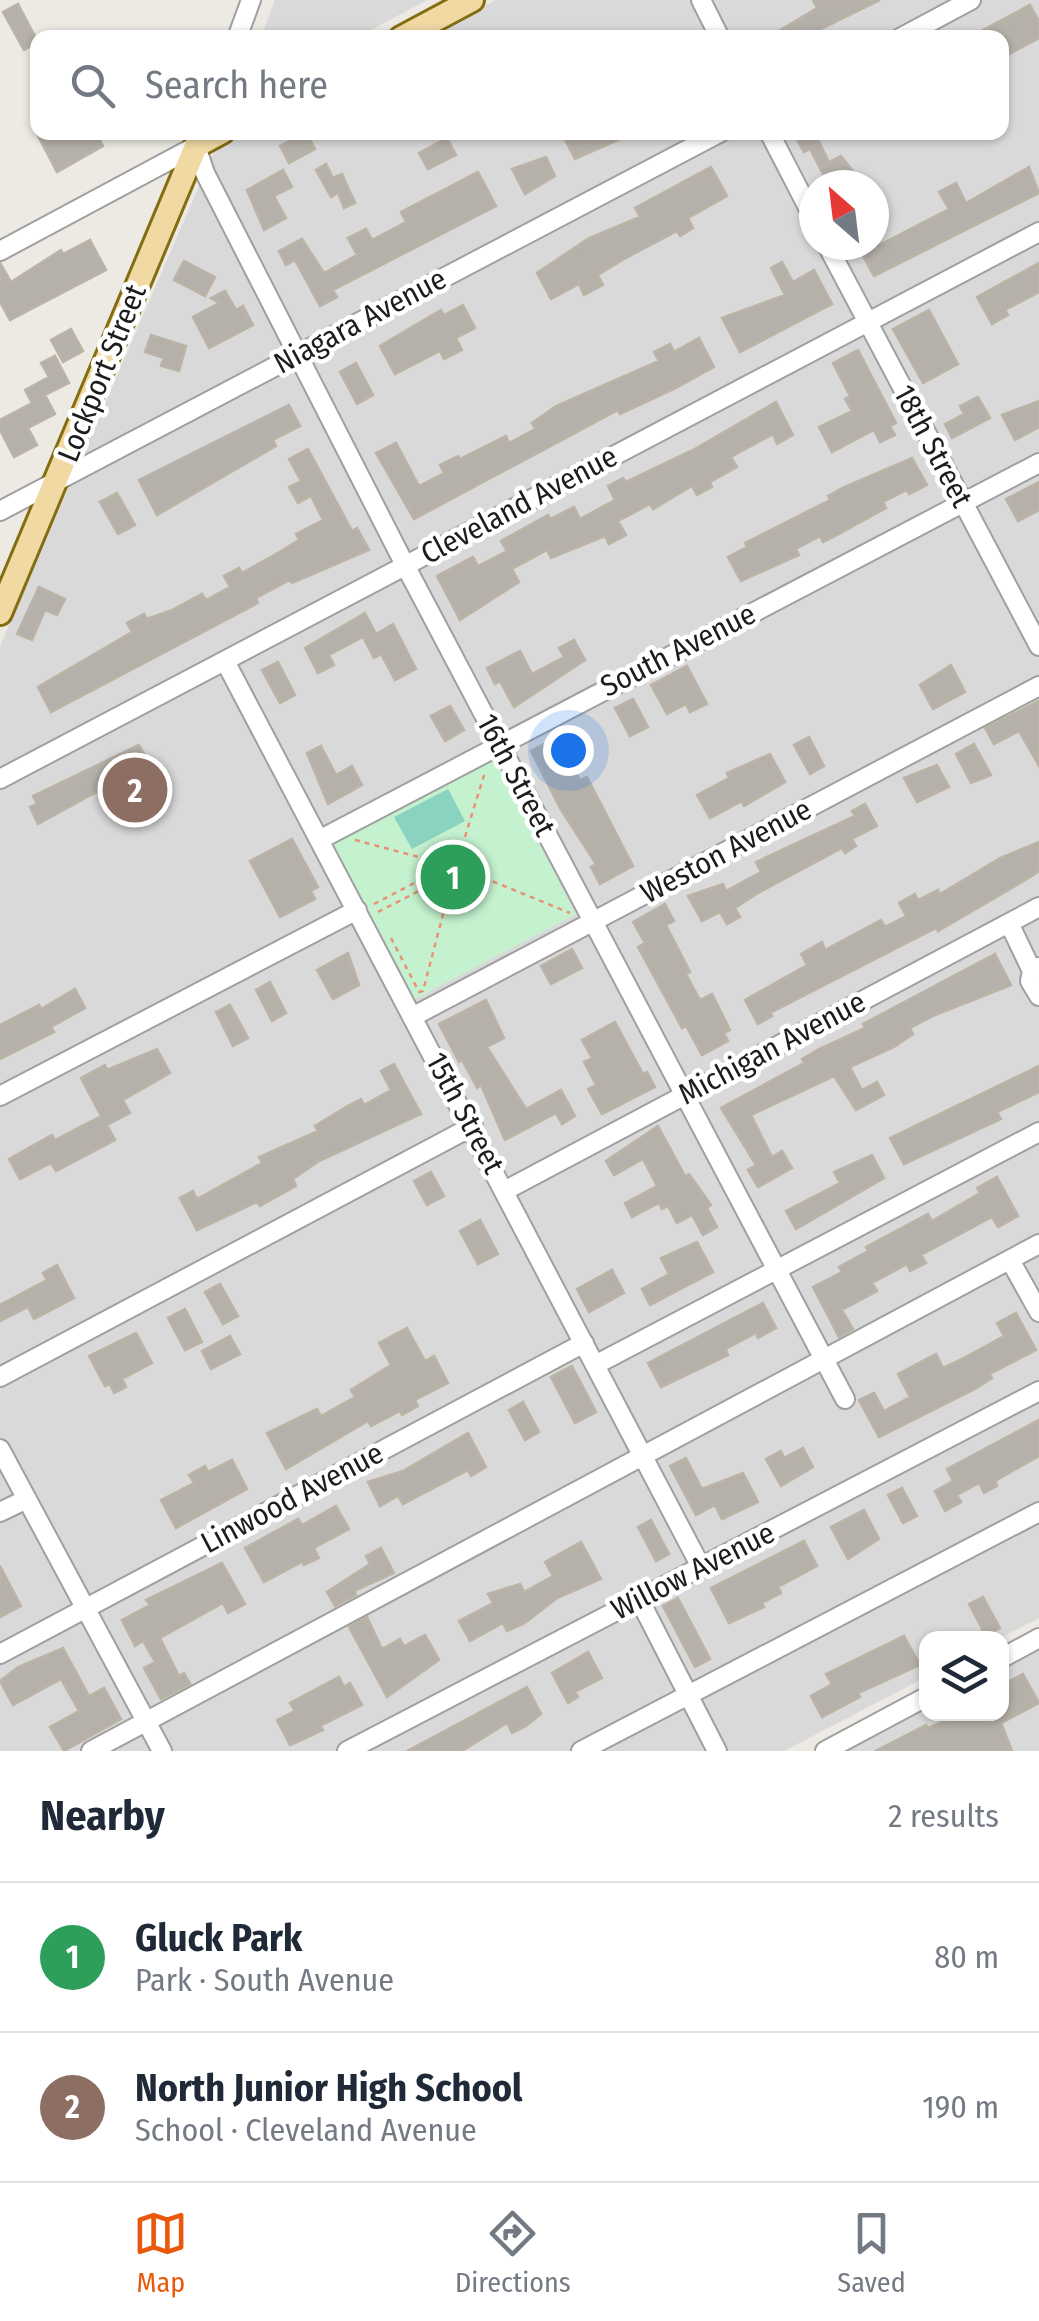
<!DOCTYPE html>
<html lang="en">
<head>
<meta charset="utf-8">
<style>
	:root { --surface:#fff; --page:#f2f2f3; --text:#1f2937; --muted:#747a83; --line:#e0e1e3; --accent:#ea580c }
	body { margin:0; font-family:"Fira Sans Condensed",sans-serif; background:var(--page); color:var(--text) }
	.controls { position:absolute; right:30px; bottom:30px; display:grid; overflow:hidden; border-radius:20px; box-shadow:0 2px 8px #0004 }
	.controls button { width:90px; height:90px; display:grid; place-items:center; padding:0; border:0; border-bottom:2px solid var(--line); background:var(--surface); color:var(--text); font:50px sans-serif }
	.compass { position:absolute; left:799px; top:170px; width:90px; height:90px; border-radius:50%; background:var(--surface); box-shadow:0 2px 8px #0004; rotate:332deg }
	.you { position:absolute; left:568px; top:750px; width:35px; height:35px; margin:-25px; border:8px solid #fff; border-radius:50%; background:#1a73e8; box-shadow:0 0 0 15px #1a73e833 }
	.badge { display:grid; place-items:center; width:65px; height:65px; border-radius:50%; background:var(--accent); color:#fff; font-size:32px; font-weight:700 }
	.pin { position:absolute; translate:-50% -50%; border:5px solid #fff; box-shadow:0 2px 10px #0006 }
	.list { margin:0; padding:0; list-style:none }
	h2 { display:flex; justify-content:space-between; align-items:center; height:130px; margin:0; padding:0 40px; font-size:42px }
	h2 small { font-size:32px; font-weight:400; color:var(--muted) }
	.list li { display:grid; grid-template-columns:65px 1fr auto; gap:30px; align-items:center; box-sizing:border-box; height:150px; padding:0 40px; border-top:2px solid var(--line) }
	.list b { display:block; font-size:38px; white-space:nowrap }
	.list p { margin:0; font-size:32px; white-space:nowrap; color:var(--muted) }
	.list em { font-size:32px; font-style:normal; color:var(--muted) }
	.icon { flex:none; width:55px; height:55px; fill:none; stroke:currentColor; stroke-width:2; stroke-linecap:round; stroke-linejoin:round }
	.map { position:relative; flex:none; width:1039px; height:1751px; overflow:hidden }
	.search { position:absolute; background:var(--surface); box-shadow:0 2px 8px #0004; left:30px; right:30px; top:30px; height:110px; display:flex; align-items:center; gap:25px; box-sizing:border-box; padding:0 35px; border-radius:20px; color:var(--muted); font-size:38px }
	.sheet { height:430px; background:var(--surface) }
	nav { display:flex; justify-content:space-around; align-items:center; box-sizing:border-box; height:140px; border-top:2px solid var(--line); background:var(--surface); font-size:28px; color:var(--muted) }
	nav a { display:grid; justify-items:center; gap:5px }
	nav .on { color:var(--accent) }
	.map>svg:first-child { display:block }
</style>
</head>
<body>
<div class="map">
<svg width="1039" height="1751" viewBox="0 0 1039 1751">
	<rect width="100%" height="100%" fill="#eceae3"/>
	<!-- residential -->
	<path fill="#dad9d9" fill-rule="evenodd" d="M275 0H428L357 37H261Z
		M496 0H1039V1618L1000 1638H926V1677L784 1751H0V646L215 149 246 132H1002V38L425 37ZM814 185H874V245H814Z
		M1039 1647V1751H840L926 1706V1714H1002V1667Z"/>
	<!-- park -->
	<path fill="#c4f2ce" d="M492 754 576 914 413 1000 329 840Z"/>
	<!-- pitch -->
	<path fill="#8ad3c0" d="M448 789 465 821 412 849 394 817Z"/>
	<!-- building -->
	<path fill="#b5b0a9" stroke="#bcb3a7" stroke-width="2.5" d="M813 0H880L803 38H767L817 8Z
		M18 4 38 42 24 50 3 12Z
		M1030 5 1039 21V38L1002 58V38H968Z
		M36 132H96L103 146 57 172Z
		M287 132H306L315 149 289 163 280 146 291 140Z
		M561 132H636L575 159Z
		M793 132H814L829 162 841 156 860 180 829 185 810 149 804 152Z
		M447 138 456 155 428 169 419 153Z
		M546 157 555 176 525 194 512 169Z
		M326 164 333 178 342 174 355 203 344 208 338 193 331 197 316 170Z
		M711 167 727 196 688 218 693 228 680 236 677 231 624 259 598 275 603 285 584 295 579 284 551 299 537 273 589 238 640 217 635 208Z
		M1029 167 1039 193 874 276 862 254 949 209 939 192 956 183 966 203Z
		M283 170 292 187 274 196 286 218 264 230 247 190Z
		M478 172 496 206 333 290 337 297 320 306 295 260 286 265 279 251 302 239 324 273 357 255 348 238 366 229 372 240 406 222 401 212Z
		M90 240 106 270 10 320 0 302V263L11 282 61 250 63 254Z
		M184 261 215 277 205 296 174 280Z
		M782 262 793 282 814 270 832 304 740 352 722 318 785 295 771 268Z
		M1039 263V292L1005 310 1008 315 992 324 977 297Z
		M225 291 236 310 243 306 253 325 209 348 193 317 219 303 211 298Z
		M463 305 475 328 456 338 462 350 444 359 440 351 395 374 380 346 441 310 444 315Z
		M929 310 958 364 923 383 893 329Z
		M71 329 83 351 63 362 51 340Z
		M151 335 186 346 179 371 161 366 164 358 145 352Z
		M699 338 714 367 674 389 620 414 618 410 414 519 376 453 396 443 419 486 444 473 440 465 458 456 460 459 506 436 509 443 535 429 532 423 556 406 659 361 654 352 670 344 674 352Z
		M858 350 896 423 890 426 895 435 880 442 874 430 832 452 819 427 852 411 845 399 850 396 833 363Z
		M55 356 69 383 45 395 55 414 28 428 37 445 14 457 0 430V420L32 403 25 390 49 377 41 363Z
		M356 363 373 395 357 404 340 372Z
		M978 397 990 418 952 438 945 424 964 414 960 406Z
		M1039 401V427L1015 440 1002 415Z
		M776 402 793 435 777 444 773 434 731 457 737 467 710 482 712 487 697 495 692 486 653 509 650 504 618 521 626 535 609 544 605 536 551 558 547 550 512 569 519 582 460 620 437 576 473 557 478 566 507 551 501 541 548 515 550 519 574 507 580 519 615 500 608 486 623 478 626 482 693 450Z
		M289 405 300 426 273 440 276 446 157 515 139 480Z
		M308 449 352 531 357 528 369 550 292 583 290 580 256 598 258 603 51 712 38 687 132 632 127 623 144 614 147 619 172 610 202 594 206 600 230 587 224 576 239 568 242 573 276 554 299 540 296 534 323 520 311 496 298 503 289 487 301 481 289 459Z
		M912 458 927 485 909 494 907 490 883 502 886 508 839 534 823 542 820 536 796 549 799 555 741 581 728 557 747 547 745 543 830 500 828 496 844 487Z
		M1039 482V510L1018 521 1006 499Z
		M117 493 135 525 118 534 100 502Z
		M39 587 65 599 57 615 45 610 32 640 17 634Z
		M365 613 376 634 393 624 416 669 395 680 381 654 374 658 363 637 329 655 334 665 318 673 305 648Z
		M574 640 585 660 514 707 500 681 495 684 487 668 520 651 532 674 564 657 559 648Z
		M278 662 295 695 280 703 262 670Z
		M951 665 965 692 933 709 920 685Z
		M687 666 707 704 690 712 686 704 667 714 651 685Z
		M633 699 648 727 630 736 615 708Z
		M1039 701V766L1019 731 994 744 985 728Z
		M450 706 464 730 445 741 431 716Z
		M557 737 580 780 587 777 633 866 600 884 591 867 596 864 561 810 531 751Z
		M809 737 824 766 810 774 794 745Z
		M974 744 991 775 971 783 956 754Z
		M139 745 149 763 38 824 30 807 37 804 33 796Z
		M321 746 336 775 352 766 362 785 328 804 307 753Z
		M770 754 785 782 744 806 742 801 710 818 697 795 729 778 727 773Z
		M937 765 949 787 917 802 904 778Z
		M865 804 877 826 852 839 856 846 845 853 842 848 758 893 735 908 740 917 727 924 720 912 702 921 688 896 723 884 726 891 761 872 756 862 855 816 852 811Z
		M292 839 318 887 311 891 315 899 280 917 250 861Z
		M1039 842V871L1032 876 938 931 936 928 770 1013 772 1016 758 1024 745 1000 807 965 801 954 822 942 825 950 881 920 885 927 906 916 899 903 915 894 918 900 938 890 940 894 1000 858Z
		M665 904 674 921 666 925 690 972 686 974 700 1000 712 994 730 1030 724 1033 728 1041 702 1055 686 1026 682 1028 638 947 645 943 633 922Z
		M572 949 582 968 551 984 541 966Z
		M348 953 359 985 333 999 317 970Z
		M995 954 1011 985 935 1015 910 1028 913 1034 894 1047 850 1067 862 1090 877 1082 884 1095 856 1110 834 1076 751 1115 772 1157 782 1151 792 1168 758 1187 748 1170 756 1165 721 1108 804 1063 802 1059 819 1049 865 1028 863 1024Z
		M270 982 286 1013 272 1021 256 990Z
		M75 989 85 1008 51 1027 54 1032 0 1059V1025L39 1005 41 1009Z
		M486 1000 504 1038 487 1047 526 1109 561 1090 575 1116 562 1124 556 1113 505 1140 481 1085 477 1088 462 1060 459 1062 439 1024Z
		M230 1005 248 1038 233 1046 216 1012Z
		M615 1022 643 1074 647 1072 655 1087 602 1114 588 1089 596 1085 584 1062 592 1058 582 1040Z
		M157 1049 170 1073 123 1100 130 1113 107 1125 115 1140 56 1171 51 1163 20 1179 9 1159 52 1135 55 1140 101 1116 81 1078 105 1065 107 1070Z
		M394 1064 421 1114 319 1161 293 1179 296 1186 260 1206 257 1202 197 1230 180 1198 193 1191 197 1199 262 1163 259 1157 318 1131 315 1126 346 1107 361 1099 364 1105 391 1090 381 1071Z
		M1039 1066V1092L997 1112 1001 1119 904 1164 890 1138Z
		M658 1126 685 1176 689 1174 711 1205 707 1208 717 1227 703 1235 692 1215 677 1223 668 1206 662 1209 659 1203 632 1217 625 1203 657 1186 643 1159 614 1175 606 1161Z
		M872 1155 884 1178 796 1229 786 1211 840 1183 834 1172Z
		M431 1172 444 1196 427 1205 414 1181Z
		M997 1177 1018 1216 998 1227 992 1217 921 1255 926 1263 910 1271 907 1264 872 1283 877 1291 842 1310 853 1329 839 1337 813 1287 842 1272 839 1267 868 1251 866 1247 928 1214 932 1221 980 1193 977 1188Z
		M480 1220 498 1254 478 1264 460 1231Z
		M697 1242 713 1272 650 1305 642 1289 669 1274 661 1258Z
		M57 1265 74 1298 34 1319 28 1307 0 1321V1305L47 1280 43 1273Z
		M612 1270 624 1293 589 1312 577 1289Z
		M220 1284 238 1316 223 1324 205 1292Z
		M763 1303 776 1328 758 1338 756 1333 726 1349 728 1355 661 1387 648 1363Z
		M185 1309 202 1342 185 1350 168 1318Z
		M1016 1313 1036 1350 990 1374 992 1378 975 1389 879 1437 859 1400 874 1393 884 1411 910 1397 898 1374 936 1354 943 1368 960 1360 1004 1336 997 1323Z
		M407 1328 425 1361 434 1356 448 1383 415 1400 418 1406 402 1415 400 1411 371 1426 368 1421 286 1469 267 1433 317 1409 321 1416 355 1397 351 1390 391 1365 379 1343Z
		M136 1333 152 1363 122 1379 126 1387 114 1393 110 1384 105 1386 89 1356Z
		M230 1336 240 1354 211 1369 202 1351Z
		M572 1366 596 1412 575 1423 551 1377Z
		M523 1402 539 1432 525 1440 509 1410Z
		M1039 1420V1456L995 1481 997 1486 984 1493 979 1483 957 1495 961 1502 945 1511 935 1491 953 1481 947 1469Z
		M468 1433 486 1467 471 1476 468 1470 403 1504 398 1496 380 1506 368 1482 403 1471Z
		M803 1448 813 1467 781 1486 766 1459 781 1451 784 1458Z
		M686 1458 702 1489 743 1473 758 1502 722 1519 715 1505 696 1515 670 1466Z
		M232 1460 247 1489 176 1528 161 1500 194 1483 189 1475 205 1466 208 1472Z
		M902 1488 917 1516 903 1523 888 1495Z
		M336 1506 349 1529 314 1548 319 1558 304 1565 302 1562 264 1582 245 1548 298 1519 302 1525Z
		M864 1510 879 1539 848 1559 831 1527Z
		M651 1520 669 1554 656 1561 638 1527Z
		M804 1541 817 1566 778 1587 781 1593 762 1603 764 1607 729 1623 711 1588Z
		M581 1542 601 1579 557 1598 525 1623 507 1631 503 1623 470 1641 459 1621 493 1603 488 1594 520 1584 524 1592 553 1576 545 1562Z
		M381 1548 394 1573 354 1591 356 1595 335 1606 327 1592 370 1564 366 1556Z
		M222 1563 245 1604 228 1613 223 1603 160 1638 179 1676 184 1673 190 1684 161 1699 144 1668 155 1662 143 1641 135 1646 122 1620 150 1605 146 1600Z
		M0 1566 21 1606 0 1617Z
		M983 1597 1000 1628 986 1636 969 1604Z
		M678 1598 710 1659 695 1667 663 1606Z
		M367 1617 382 1649 400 1639 404 1646 425 1635 439 1660 387 1697 349 1627Z
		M904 1636 920 1665 858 1693 860 1697 822 1717 811 1696 832 1684 826 1674Z
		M63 1648 89 1696 104 1688 121 1719 64 1751 50 1727 79 1711 61 1679 13 1705 0 1681 18 1667Z
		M588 1652 602 1678 575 1692 578 1697 568 1703 552 1673Z
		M1023 1674 1039 1703 1001 1723 1012 1751H875L926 1725 928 1728 961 1714H1002V1685Z
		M339 1677 344 1687 350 1683 362 1705 320 1726 323 1730 290 1745 277 1720 295 1711 290 1703Z
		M527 1687 541 1714 526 1726 512 1733 507 1723 462 1751H407Z"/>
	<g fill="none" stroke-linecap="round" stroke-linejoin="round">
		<!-- minor casing -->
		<g stroke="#a0a0a0" stroke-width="22">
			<path id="minor" d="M701 0 720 38
				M237 38 251 0
				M900 38 971 0
				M769 132 814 219
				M196 146 205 173 405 565 845 1399
				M827 245 1039 646
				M0 251 196 146
				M0 511 721 132
				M225 661 701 1567
				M0 779 1039 232
				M319 840 1039 463
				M1009 923 1032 971
				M1039 967 1032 971 1030 981 1039 996
				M414 1016 1039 686
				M0 1096 357 910
				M506 1190 1039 907
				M1010 1260 1039 1312
				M595 1365 1039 1132
				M0 1377 473 1126
				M0 1449 162 1751
				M0 1512 27 1499
				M639 1599 717 1751
				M0 1654 584 1343
				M1002 1658 1039 1638
				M91 1751 1039 1244
				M347 1751 1039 1391
				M581 1751 1039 1512
				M825 1751 926 1697"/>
		</g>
		<!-- major casing -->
		<g stroke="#846c11" stroke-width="28">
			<path id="major" d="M401 38 472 0
				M0 613 196 146 222 132"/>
		</g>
		<!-- path -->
		<path stroke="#e99177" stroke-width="2.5" stroke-dasharray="5 5" stroke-linecap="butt" d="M355 840 445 864
			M446 866a10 10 0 1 1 20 0a10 10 0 1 1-20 0Z
			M459 856 485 772
			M465 870 570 913
			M374 904 445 867
			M378 912 450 875
			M391 938 419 992 423 991 453 876"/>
		<!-- minor -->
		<use href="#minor" stroke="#fff" stroke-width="18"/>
		<!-- major -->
		<use href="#major" stroke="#f1d9a4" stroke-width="22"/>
	</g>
	<g text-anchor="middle" stroke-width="9" stroke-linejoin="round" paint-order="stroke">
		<!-- street labels -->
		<g font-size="30" fill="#1c1c1c" stroke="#fff">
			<text transform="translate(360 321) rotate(-28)" y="10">Niagara Avenue</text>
			<text transform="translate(102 373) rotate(-68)" y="10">Lockport Street</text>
			<text transform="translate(933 446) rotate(62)" y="10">18th Street</text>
			<text transform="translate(519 505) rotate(-28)" y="10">Cleveland Avenue</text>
			<text transform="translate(678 650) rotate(-27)" y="10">South Avenue</text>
			<text transform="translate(516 775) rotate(62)" y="10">16th Street</text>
			<text transform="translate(726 851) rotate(-28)" y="10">Weston Avenue</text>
			<text transform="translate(772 1048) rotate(-28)" y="10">Michigan Avenue</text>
			<text transform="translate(465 1113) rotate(62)" y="10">15th Street</text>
			<text transform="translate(292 1498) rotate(-28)" y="10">Linwood Avenue</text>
			<text transform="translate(693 1571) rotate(-27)" y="10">Willow Avenue</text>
		</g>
	</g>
</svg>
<div class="controls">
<button><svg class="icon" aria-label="layers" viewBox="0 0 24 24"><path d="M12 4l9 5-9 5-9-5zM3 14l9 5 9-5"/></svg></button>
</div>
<svg class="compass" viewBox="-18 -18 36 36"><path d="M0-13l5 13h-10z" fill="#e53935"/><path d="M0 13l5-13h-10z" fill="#747a83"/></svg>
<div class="you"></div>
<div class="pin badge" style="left:453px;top:877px;background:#2e9e5b">1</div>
<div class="pin badge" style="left:135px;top:790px;background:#8d6e63">2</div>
<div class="search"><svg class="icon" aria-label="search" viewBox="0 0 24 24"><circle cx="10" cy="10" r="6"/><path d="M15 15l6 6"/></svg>Search here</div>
</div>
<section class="sheet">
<h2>Nearby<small>2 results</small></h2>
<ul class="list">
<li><span class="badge" style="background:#2e9e5b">1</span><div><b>Gluck Park</b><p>Park · South Avenue</p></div><em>80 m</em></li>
<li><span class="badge" style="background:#8d6e63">2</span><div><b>North Junior High School</b><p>School · Cleveland Avenue</p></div><em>190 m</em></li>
</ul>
</section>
<nav>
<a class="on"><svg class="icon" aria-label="map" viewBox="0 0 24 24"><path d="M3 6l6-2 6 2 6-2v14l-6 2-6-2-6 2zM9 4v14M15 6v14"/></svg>Map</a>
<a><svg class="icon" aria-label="directions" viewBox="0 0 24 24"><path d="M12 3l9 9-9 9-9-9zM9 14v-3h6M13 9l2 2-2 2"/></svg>Directions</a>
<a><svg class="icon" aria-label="saved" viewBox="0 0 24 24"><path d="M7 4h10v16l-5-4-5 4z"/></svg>Saved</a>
</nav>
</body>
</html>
